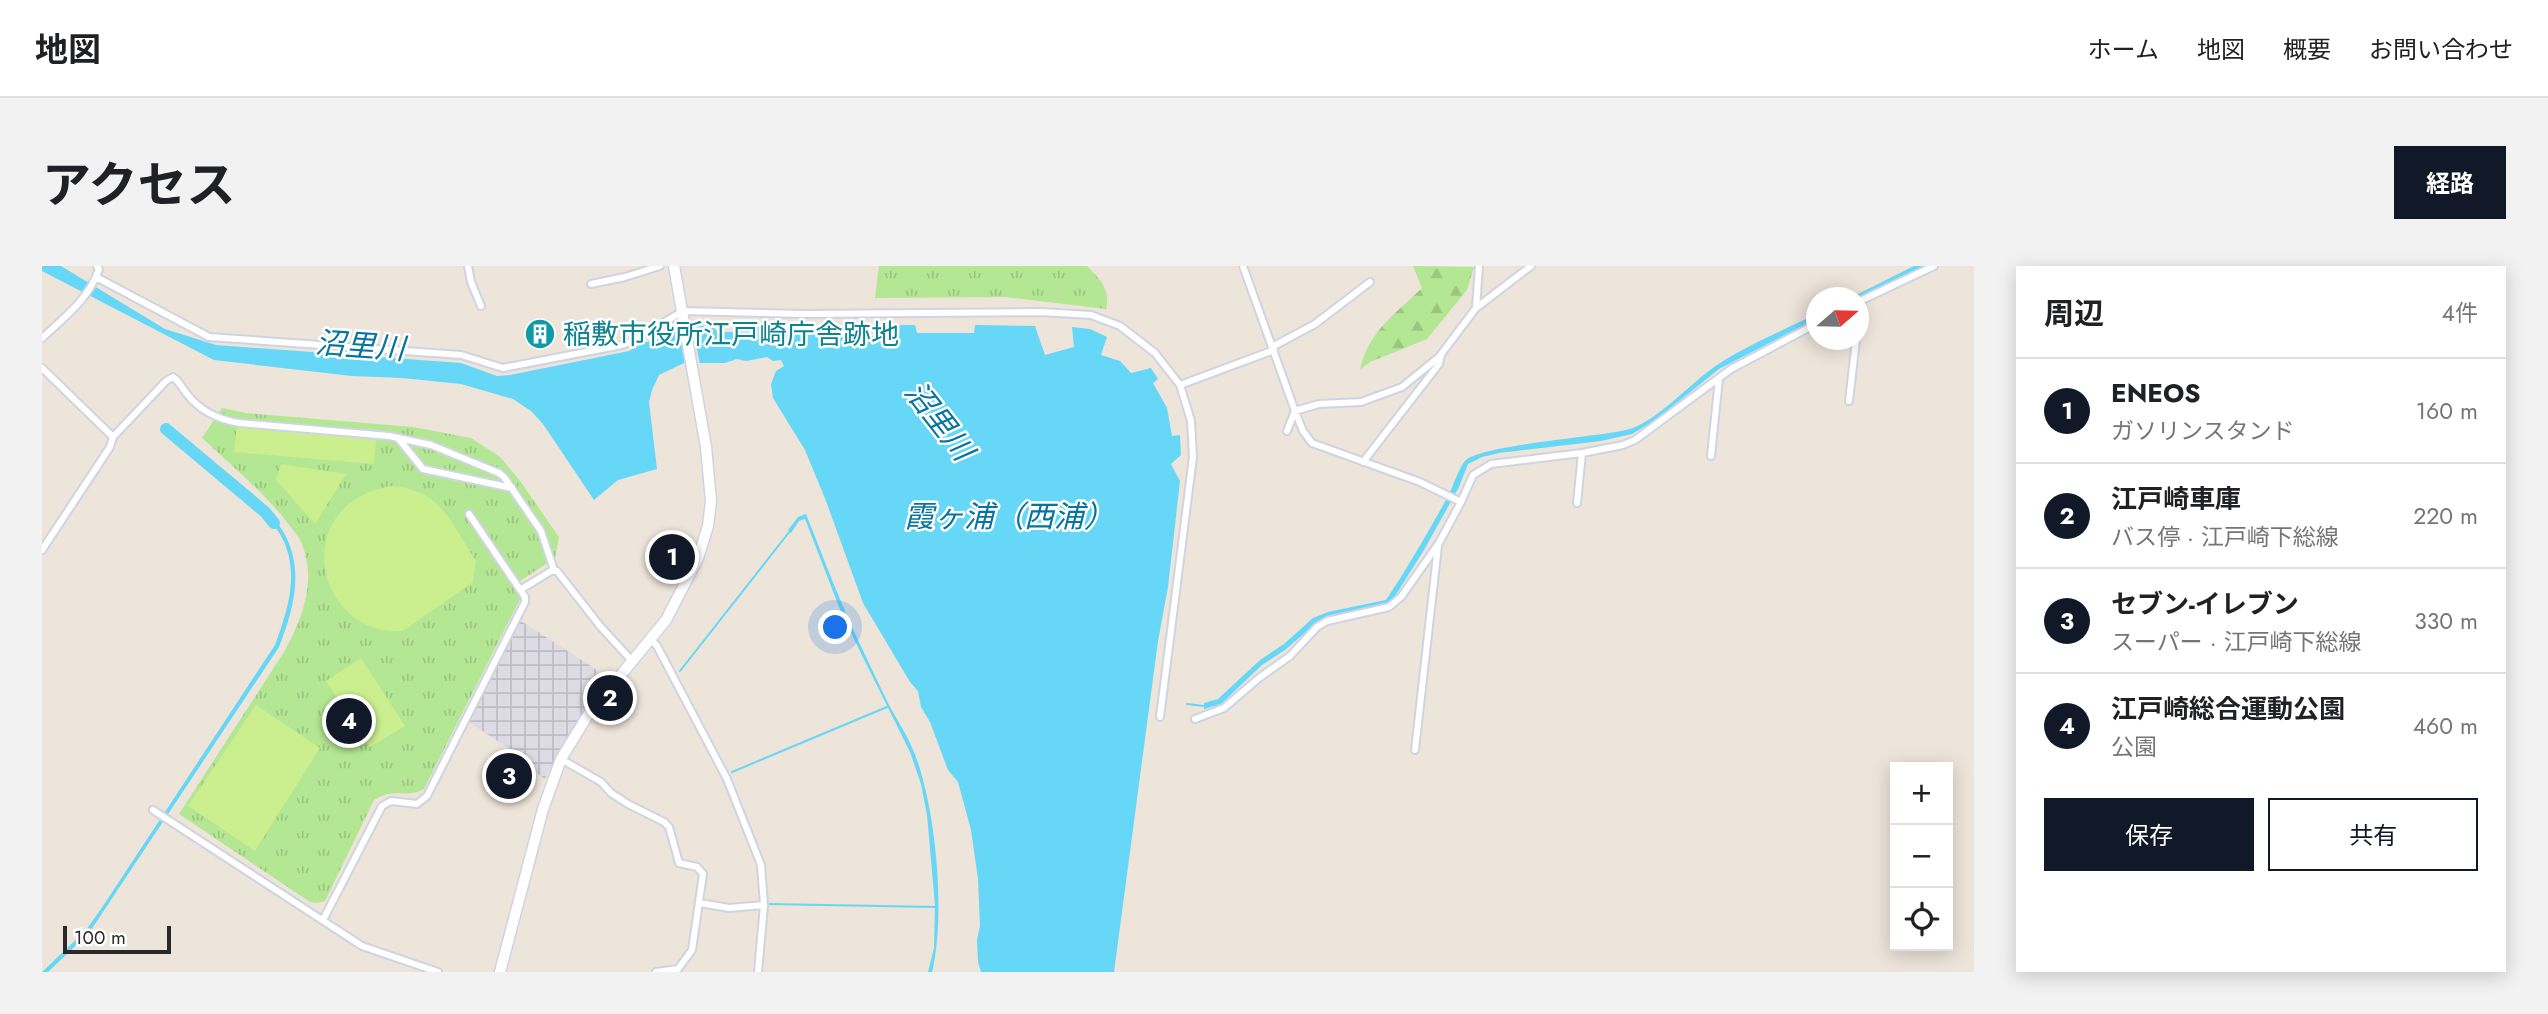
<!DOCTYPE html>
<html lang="ja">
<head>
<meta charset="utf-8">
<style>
	:root { --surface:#fff; --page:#f2f2f2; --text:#202124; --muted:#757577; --line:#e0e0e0; --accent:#111827 }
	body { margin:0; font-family:Jost,"Noto Sans JP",sans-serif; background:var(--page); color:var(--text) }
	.controls { position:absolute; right:21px; bottom:21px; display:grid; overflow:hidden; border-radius:0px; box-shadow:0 4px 18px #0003 }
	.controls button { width:63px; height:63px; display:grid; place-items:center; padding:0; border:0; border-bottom:2px solid var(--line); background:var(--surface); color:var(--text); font:35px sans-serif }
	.compass { position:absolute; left:1764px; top:21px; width:63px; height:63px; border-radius:50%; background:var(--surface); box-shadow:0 4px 18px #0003; rotate:70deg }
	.scale { position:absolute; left:21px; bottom:18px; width:108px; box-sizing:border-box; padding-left:7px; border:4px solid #292929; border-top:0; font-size:19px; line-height:24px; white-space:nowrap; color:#292929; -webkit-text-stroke:5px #fff; paint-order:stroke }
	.you { position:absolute; left:794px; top:362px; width:24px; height:24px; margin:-18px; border:5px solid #fff; border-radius:50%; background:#1a73e8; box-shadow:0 0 0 10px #1a73e833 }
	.badge { display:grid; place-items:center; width:46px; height:46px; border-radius:50%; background:var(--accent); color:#fff; font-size:23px; font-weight:700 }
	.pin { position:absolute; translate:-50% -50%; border:4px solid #fff; box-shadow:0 2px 7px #0006 }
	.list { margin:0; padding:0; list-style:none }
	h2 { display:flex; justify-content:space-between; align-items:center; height:91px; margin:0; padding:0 28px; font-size:30px }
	h2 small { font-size:23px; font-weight:400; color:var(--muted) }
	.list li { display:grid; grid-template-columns:46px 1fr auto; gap:21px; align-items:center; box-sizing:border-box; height:105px; padding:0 28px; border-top:2px solid var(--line) }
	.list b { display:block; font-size:26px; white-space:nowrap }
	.list p { margin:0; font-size:23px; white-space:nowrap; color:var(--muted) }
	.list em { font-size:23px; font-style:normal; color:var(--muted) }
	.actions { display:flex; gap:14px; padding:21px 28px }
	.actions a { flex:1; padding:16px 0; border:2px solid var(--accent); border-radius:0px; text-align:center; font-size:24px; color:var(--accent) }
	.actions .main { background:var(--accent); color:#fff }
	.icon { flex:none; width:38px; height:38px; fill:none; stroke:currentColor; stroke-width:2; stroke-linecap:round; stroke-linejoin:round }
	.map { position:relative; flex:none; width:1932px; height:706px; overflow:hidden; border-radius:0px }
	header { display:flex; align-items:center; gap:42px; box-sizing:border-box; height:98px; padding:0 35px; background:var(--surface); border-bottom:2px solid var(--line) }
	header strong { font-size:33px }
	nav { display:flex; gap:38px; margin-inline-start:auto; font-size:24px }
	.intro { display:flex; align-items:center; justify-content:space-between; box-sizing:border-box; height:168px; padding:0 42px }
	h1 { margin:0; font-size:49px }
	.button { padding:18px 32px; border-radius:0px; background:var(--accent); color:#fff; font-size:24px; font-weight:700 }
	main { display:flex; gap:42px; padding:0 42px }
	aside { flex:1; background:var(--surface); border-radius:0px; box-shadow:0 4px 18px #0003 }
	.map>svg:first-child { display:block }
</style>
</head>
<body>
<header>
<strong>地図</strong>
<nav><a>ホーム</a><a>地図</a><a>概要</a><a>お問い合わせ</a></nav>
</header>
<div class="intro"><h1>アクセス</h1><a class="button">経路</a></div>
<main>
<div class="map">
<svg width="1932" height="706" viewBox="0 0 1932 706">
	<defs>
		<pattern id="industrial-grid" width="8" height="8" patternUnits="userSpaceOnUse" patternTransform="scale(1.75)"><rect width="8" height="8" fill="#dddbe4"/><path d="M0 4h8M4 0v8" fill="none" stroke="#bebcc4"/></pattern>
		<pattern id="forest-firs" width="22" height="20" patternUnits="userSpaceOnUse" patternTransform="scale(1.75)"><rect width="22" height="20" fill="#b4e793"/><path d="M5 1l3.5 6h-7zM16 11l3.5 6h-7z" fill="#9bc67f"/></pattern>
		<pattern id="park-tufts" width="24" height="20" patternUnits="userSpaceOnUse" patternTransform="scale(1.75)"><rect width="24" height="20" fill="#b4e793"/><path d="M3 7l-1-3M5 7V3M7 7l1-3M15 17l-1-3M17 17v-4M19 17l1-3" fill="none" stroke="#9bc67f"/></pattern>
	</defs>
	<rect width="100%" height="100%" fill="#ede4da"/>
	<!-- industrial -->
	<path fill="url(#industrial-grid)" d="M479 355 552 402 567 417 552 432 527 468 503 513 487 502 488 497 427 456Z"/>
	<!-- forest -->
	<path fill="url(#forest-firs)" d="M1371 0 1432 1 1425 24 1385 73 1328 96 1318 104C1326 66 1353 48 1380 22Z"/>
	<!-- park -->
	<path fill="url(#park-tufts)" d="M837 0H1045C1058 13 1069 24 1064 43L963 31 833 32Z
		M180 142 204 147 371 161 429 172 458 191 478 215 517 271 513 292 472 319 479 331 382 523C365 533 352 521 332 534L283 635 275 637 268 636 137 548 242 386C260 353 275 316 260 278 258 272 252 266 248 260 223 227 190 200 160 172Z"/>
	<!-- pitch -->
	<path fill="#cbef8e" d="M195 159 334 174 332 198 192 186Z
		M239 198 304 208 273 258 234 214Z
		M347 220C399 222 408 256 434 295L431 316 361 365C286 371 251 270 317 231 326 226 337 223 347 220Z
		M319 392 363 460 328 481 284 415Z
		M214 439 278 482 213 585 146 540Z"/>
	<!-- water -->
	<path fill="#66d7f6" d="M0 0H19L123 63 174 79 419 97 455 110 468 109 587 85 603 76 614 75 635 63 669 59 676 66H697L705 60 722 59 723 67H780L781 59H791L796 68C818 73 828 78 844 59H873L875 67H932L933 59 993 60 1003 89 1032 81 1030 61 1048 63 1065 71 1059 89 1078 95 1089 107 1109 102 1116 113 1111 117 1125 142 1130 170 1138 169 1139 189 1129 198 1138 215 1126 321 1116 375 1072 706H939L936 696 935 674 938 660 936 613 929 564 916 516 906 504 888 456 879 441 876 425 868 416 821 337 784 235 763 184 731 132 729 118 734 105 742 100 739 94 731 95 725 91 704 95 695 93 683 97H642L617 109 610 124 607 136 615 203 576 214 552 234 501 158 489 145 471 133 419 118 360 112 310 110 172 94 0 5Z
		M1872 0H1883L1817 33 1808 32Z
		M1774 48V53L1677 103 1612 155 1590 168 1559 175 1457 187 1440 191 1426 198 1417 221 1382 284 1348 338 1287 351 1273 358 1243 384 1220 399 1179 438 1162 443V437L1176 433 1218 394 1242 378 1271 352 1286 346 1344 334C1366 301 1385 268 1404 234 1411 222 1415 205 1423 195 1436 179 1556 171 1584 164 1613 158 1649 116 1675 99 1705 79 1742 64 1774 48Z
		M225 245C230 252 238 259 242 267 263 305 251 344 237 381L47 667 6 706H0L44 664 59 643 233 379C246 343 259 305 238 268 234 261 226 254 221 247Z
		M764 248C778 283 791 318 806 352 819 381 833 410 847 439 855 454 865 469 872 486 894 541 904 649 890 706H886L892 682 893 639 885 549 879 518 868 486 801 351 763 253 757 255 749 267 746 264 756 251Z"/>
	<!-- pier -->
	<path fill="#ede4da" d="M650 57 658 99 643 100 636 59Z"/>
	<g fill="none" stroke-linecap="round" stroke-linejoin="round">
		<!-- stream -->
		<path stroke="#66d7f6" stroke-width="2" d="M638 405 748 265
			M1145 438 1162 440
			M690 506 845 441
			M726 638 893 641"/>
		<!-- river -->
		<path stroke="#66d7f6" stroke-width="12" d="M124 163 223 246 232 257"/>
		<!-- minor casing -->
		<g stroke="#cfd4e3" stroke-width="10">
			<path id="minor" d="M426 0 429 16 439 40
				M54 11 167 71 419 89 461 102 580 79 589 76 641 45 761 48 999 46 1049 49 1078 60 1113 87 1138 119 1149 155 1151 191 1118 451
				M549 18 583 11 618 0
				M1816 36 1892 0
				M1434 42 1489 0
				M1816 54 1819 35
				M0 72C23 51 47 33 57 3L55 0
				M1230 81 1273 58 1328 16
				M0 102 71 171
				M1138 119 1232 84
				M1807 135 1814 74
				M1245 165 1253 145 1277 138 1319 136 1360 121 1397 91 1434 42 1437 0
				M356 172 381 203 470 222
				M1669 190 1677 112
				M1321 196 1397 98 1399 89
				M1419 236 1431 209 1449 198 1540 187 1581 179 1593 174 1689 103 1774 58
				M1535 237 1540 187
				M0 284 68 181 71 171 124 115 131 111C138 116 140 122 145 128 158 145 178 154 198 157L347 170 389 179 457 207 462 211 499 265 512 304
				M478 324 509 305H515L558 360 591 396
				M609 373 615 380 685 513 719 599 722 639 716 706
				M1153 453 1182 442 1217 412 1248 390 1275 361 1285 355 1347 341 1359 331 1397 277 1419 236 1378 216 1270 177 1261 165 1253 145 1201 0
				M1373 484 1396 280
				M519 493 559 516 569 527 586 538 622 556 627 561 637 597 655 601 661 608 650 684 636 703 614 706
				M111 544 320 680 396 706
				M658 637 687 642 722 639
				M281 654 340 540 349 535 375 538 385 530 483 336V331L427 248"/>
		</g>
		<!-- secondary casing -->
		<g stroke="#cfd4e3" stroke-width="13">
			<path id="secondary" d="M458 706 501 543 519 493 546 449 624 354 656 292 666 260 669 235 664 181 632 0"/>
		</g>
		<!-- minor -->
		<use href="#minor" stroke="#fff" stroke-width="6"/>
		<!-- secondary -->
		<use href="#secondary" stroke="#fff" stroke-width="10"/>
	</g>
	<!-- icons -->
	<defs>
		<g id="building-disc" transform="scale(1.575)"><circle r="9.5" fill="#0f9aa8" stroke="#fff"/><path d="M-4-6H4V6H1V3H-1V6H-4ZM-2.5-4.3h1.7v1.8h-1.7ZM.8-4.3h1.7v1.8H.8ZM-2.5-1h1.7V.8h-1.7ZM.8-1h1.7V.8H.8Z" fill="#fff"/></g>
	</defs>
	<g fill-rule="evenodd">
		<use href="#building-disc" x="498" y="68"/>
	</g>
	<g text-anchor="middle" stroke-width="5" stroke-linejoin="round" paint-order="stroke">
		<!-- culture labels -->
		<g font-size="28" fill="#0d838f" stroke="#fff" text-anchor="start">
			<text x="521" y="78">稲敷市役所江戸崎庁舎跡地</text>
		</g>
		<!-- water labels -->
		<g font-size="30" font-style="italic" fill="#0574a1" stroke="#fff">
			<text transform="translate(318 80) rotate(4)" y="10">沼里川</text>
			<text transform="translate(897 155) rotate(52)" y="10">沼里川</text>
			<text x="967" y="261">霞ヶ浦（西浦）</text>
		</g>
	</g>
</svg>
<div class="controls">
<button>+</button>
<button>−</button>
<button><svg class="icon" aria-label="locate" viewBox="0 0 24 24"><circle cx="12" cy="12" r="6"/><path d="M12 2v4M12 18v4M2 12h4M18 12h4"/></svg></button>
</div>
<svg class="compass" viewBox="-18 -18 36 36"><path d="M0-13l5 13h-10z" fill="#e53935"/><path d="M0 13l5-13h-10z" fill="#757577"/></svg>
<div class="scale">100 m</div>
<div class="you"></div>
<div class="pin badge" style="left:630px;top:291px">1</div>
<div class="pin badge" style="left:568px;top:432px">2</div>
<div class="pin badge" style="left:467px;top:510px">3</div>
<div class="pin badge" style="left:307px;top:455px">4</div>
</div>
<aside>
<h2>周辺<small>4件</small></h2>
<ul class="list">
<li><span class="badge">1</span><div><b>ENEOS</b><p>ガソリンスタンド</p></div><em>160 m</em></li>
<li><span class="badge">2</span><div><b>江戸崎車庫</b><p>バス停 · 江戸崎下総線</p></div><em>220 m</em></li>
<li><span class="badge">3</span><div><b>セブン-イレブン</b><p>スーパー · 江戸崎下総線</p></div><em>330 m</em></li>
<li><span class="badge">4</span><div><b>江戸崎総合運動公園</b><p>公園</p></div><em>460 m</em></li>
</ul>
<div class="actions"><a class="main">保存</a><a>共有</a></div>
</aside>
</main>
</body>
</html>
